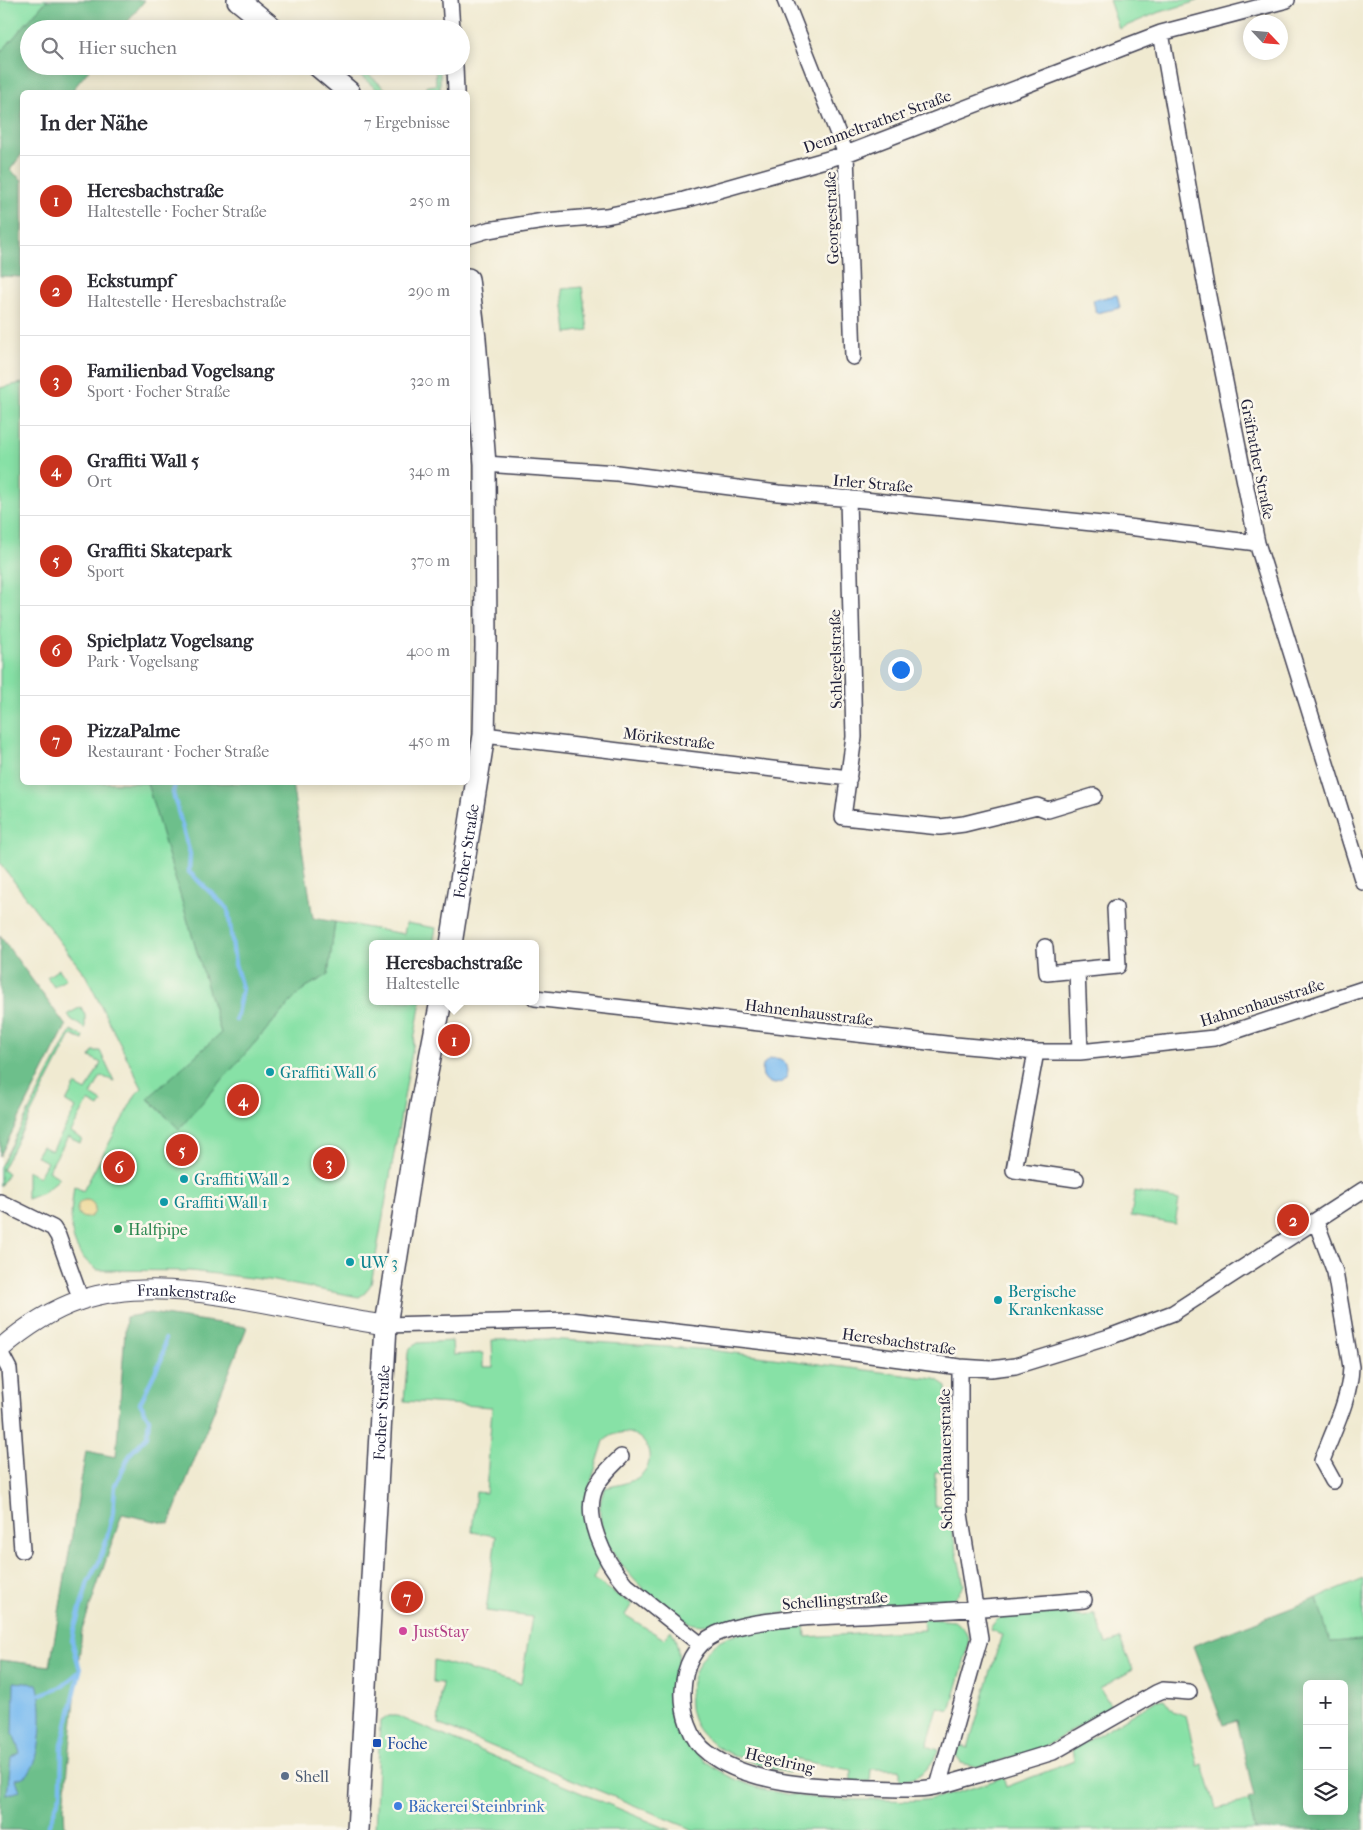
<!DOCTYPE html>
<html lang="de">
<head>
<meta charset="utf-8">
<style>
	:root { --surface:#fff; --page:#f2f2f3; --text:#2b2b33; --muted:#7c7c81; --line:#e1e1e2; --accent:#c8321e }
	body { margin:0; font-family:"IM FELL French Canon",serif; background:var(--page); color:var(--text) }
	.controls { position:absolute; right:15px; bottom:15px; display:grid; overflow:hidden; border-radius:8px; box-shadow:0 2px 12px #0003 }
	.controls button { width:45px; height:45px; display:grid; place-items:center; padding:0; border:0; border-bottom:1px solid var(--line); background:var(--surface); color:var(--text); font:25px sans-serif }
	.compass { position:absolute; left:1243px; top:15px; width:45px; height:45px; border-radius:50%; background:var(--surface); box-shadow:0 2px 12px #0003; rotate:116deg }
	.you { position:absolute; left:900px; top:669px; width:18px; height:18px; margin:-12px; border:4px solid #fff; border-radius:50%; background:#1a73e8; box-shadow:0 0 0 8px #1a73e833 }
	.badge { display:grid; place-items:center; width:32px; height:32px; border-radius:50%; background:var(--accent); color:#fff; font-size:16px; font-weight:700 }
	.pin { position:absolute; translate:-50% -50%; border:2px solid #fff; box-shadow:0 1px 5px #0006 }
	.popup { position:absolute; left:369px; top:940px; width:170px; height:65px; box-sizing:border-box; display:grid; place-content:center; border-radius:8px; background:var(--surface); filter:drop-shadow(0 1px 4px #0005); font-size:16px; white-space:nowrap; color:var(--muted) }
	.popup b { font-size:19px; color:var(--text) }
	.popup::after { content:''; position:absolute; left:50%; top:100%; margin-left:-10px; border:10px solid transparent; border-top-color:var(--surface) }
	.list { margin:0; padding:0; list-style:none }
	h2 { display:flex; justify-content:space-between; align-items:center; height:65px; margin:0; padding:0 20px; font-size:21px }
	h2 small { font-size:16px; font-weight:400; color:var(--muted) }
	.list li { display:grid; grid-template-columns:32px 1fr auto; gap:15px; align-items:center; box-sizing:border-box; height:90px; padding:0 20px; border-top:1px solid var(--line) }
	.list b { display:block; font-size:19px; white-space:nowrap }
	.list p { margin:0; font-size:16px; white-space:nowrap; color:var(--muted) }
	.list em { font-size:16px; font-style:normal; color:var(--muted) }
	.icon { flex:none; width:28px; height:28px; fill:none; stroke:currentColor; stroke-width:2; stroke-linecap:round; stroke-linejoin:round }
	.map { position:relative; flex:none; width:1363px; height:1830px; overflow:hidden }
	.search { position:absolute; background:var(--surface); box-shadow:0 2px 12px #0003; left:20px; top:20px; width:450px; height:55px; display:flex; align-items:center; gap:12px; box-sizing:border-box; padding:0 18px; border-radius:28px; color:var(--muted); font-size:19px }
	.panel { position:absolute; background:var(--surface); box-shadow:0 2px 12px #0003; left:20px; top:90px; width:450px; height:695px; border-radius:8px }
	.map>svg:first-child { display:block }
</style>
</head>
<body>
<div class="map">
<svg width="1363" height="1830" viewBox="0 0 1363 1830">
	<rect width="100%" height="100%" fill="#fbf7ec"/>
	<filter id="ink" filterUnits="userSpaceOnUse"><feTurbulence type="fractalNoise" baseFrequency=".02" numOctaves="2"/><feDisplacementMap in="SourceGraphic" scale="10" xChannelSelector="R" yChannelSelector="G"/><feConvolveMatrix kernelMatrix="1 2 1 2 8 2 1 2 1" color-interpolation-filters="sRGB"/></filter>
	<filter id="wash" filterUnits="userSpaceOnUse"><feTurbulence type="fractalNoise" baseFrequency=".0096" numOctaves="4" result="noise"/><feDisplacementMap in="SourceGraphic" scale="20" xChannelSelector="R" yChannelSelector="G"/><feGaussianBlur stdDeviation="1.12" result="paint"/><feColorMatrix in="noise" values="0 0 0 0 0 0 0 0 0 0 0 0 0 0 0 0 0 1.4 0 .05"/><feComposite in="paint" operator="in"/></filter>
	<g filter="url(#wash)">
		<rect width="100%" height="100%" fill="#f0ead1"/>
		<!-- green -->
		<path fill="#87e1a6" stroke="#548270" d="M0 0H47L0 53Z
			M1109 0H1198V1L1157 13 1119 29Z
			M349 66H359L389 92H380Z
			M435 66H440V92H427V86L436 85Z
			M582 287 588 330 567 333 562 289Z
			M22 383V782L147 783 221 1033 148 1099 179 1129 288 1005 306 987 328 975 335 922 404 934 406 923 436 928 433 944H373V1001H421L371 1284 365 1293 359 1297 269 1280 190 1271 97 1270C65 1247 70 1220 74 1186L83 1191 136 1094 142 1088 86 976 0 863V388Z
			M59 969 66 979 54 987 47 977Z
			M81 1007 85 1015V1029L71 1019 68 1014Z
			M71 1030 84 1037 83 1040 71 1035 2 1170 8 1173 0 1186V1167Z
			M93 1051H100L114 1081 101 1076 91 1095 102 1102 99 1107 88 1101 71 1132 82 1139 80 1143 68 1137 48 1171 60 1178 43 1193 27 1199V1171L39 1177 47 1162 36 1156 42 1146 52 1151 76 1108 66 1102 75 1085 86 1091 101 1063 90 1057Z
			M1135 1191 1179 1200 1175 1224 1131 1216Z
			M549 1339 711 1350 935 1379 940 1381 946 1387V1471L935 1472V1506H946L948 1526H951L964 1585 954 1599C887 1605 820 1609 754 1616 737 1618 709 1628 694 1624 668 1617 630 1578 615 1556 602 1538 594 1509 605 1488 616 1485 633 1483 641 1475 665 1452 632 1416 604 1441L585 1501 593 1545 601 1565 593 1579 632 1604 625 1615 664 1639 671 1630C690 1662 665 1701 683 1733 718 1798 816 1800 881 1800 897 1800 915 1802 930 1799 955 1794 980 1786 1003 1777L1006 1787 1074 1761 1072 1750 1157 1700 1164 1699 1173 1711 1186 1716 1198 1766 1203 1764 1216 1808 1249 1801 1255 1830H694L438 1724 442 1683 433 1682 434 1660 521 1684 532 1617 486 1611 496 1536 472 1532 476 1492 486 1493 492 1407 404 1401 408 1353 410 1348 418 1343 452 1341 453 1355 483 1353V1367H493L492 1340Z
			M1363 1579V1640L1330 1642 1317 1598Z
			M1065 1607C1073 1617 1083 1620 1094 1613L1106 1644 1120 1639 1133 1670 1100 1688 1111 1706 1042 1749 978 1767 961 1763 955 1755 958 1745 968 1748 1002 1634 990 1630C998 1606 1043 1609 1065 1607Z
			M923 1618 954 1621 964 1629 969 1637 967 1652 950 1711 938 1708 927 1746 939 1750C929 1769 921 1779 900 1781V1769H871L870 1781 851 1783V1770L792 1759 789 1773C743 1759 676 1747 692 1682 696 1666 705 1650 719 1641 739 1628 781 1628 805 1624L806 1637 924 1630Z
			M389 1716H397L670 1830H375L380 1721Z"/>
		<!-- forest -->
		<path fill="#6dbf8b" stroke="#487063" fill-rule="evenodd" d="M47 0H145L122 29H29V66H92L71 92H22V154L10 170 22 180V277L0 276V53Z
			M147 783H292L313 918 335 922 328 975 306 987 288 1005 179 1129 148 1098 221 1033Z
			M0 936 66 1026 0 1156Z
			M150 1313 247 1327 169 1524 122 1514 82 1630 64 1808 65 1830H0V1660L50 1666 86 1451 116 1457 126 1317Z
			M1317 1598 1330 1642 1363 1640V1830H1255L1248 1799 1254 1797 1237 1720 1223 1724 1193 1646ZM1307 1684H1344V1811H1307Z"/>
		<!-- sand -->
		<path fill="#eeda9e" stroke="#887e6c" d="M77 1209a9 9 0 1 1 18 0a9 9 0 1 1-18 0Z"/>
		<!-- water -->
		<path fill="#7cbcf0" stroke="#4f6f96" d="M1117 295 1120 308 1096 313 1093 300Z
			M762 1071a13 13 0 1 1 26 0a13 13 0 1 1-26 0Z
			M14 1682 37 1684C44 1703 43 1760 27 1775 25 1777 19 1778 16 1779L20 1791 7 1795 11 1758 20 1753 13 1733Z"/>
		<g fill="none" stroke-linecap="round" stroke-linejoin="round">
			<!-- stream -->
			<path stroke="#7cbcf0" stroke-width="4.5" d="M175 782 173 793 190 854 189 872 228 909 235 964 242 988 236 1020
				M41 1694 63 1686 80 1671
				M47 1830 61 1793 62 1745 80 1670 72 1641 74 1630 88 1582 99 1562 106 1541 113 1514 115 1485 131 1453 147 1436 149 1419 140 1403 162 1358 165 1339"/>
		</g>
	</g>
	<g filter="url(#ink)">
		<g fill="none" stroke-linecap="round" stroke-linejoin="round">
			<!-- minor casing -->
			<g stroke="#414052" stroke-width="18">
				<path id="minor" d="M450 0 452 29
					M785 0 846 154 853 357
					M1161 33 1204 276 1257 543 1363 882
					M455 66 456 92
					M468 236 488 230 544 221 606 216 684 200 846 154 1161 33 1287 0
					M485 464 617 473 778 493 854 499 1112 525 1257 543
					M848 498 854 737 843 817 940 827 964 824 1037 806 1048 810 1094 796
					M484 735 849 778
					M1045 947 1047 973 1118 966 1115 908
					M1077 970 1080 1052
					M535 998 955 1045 1036 1052H1080L1214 1038 1363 989
					M1036 1052 1014 1170 1076 1179
					M0 1202 53 1228 58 1236 81 1300
					M1316 1222 1335 1272 1351 1367C1350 1399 1333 1431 1322 1461L1333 1481
					M386 1325 569 1320 810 1347 960 1367 991 1369 1015 1366 1109 1337 1173 1313 1363 1190
					M0 1352 9 1369 22 1550
					M621 1457C613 1465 604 1473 598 1483 579 1513 605 1562 626 1585L700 1644
					M1084 1600C1016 1606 948 1611 880 1614 834 1617 757 1616 716 1634 694 1644 684 1667 683 1691 682 1712 690 1740 708 1753 751 1786 823 1787 875 1788 893 1789 911 1790 928 1788 945 1786 962 1779 978 1775 1003 1767 1028 1760 1053 1752L1156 1693 1163 1690 1189 1692
					M938 1786 980 1638 960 1514V1367"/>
			</g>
			<!-- tertiary casing -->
			<g stroke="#414052" stroke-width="21">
				<g id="tertiary">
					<path id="s1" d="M0 1349C24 1328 51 1310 81 1300 170 1270 295 1314 386 1325"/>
				</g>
			</g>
			<!-- secondary casing -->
			<g stroke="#414052" stroke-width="24">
				<g id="secondary">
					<path d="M238 0 274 29"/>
					<path d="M318 66 349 92"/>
					<path id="s2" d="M451 944 484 735 486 646 485 464 475 339 468 279"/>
					<path id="s3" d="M358 1830 386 1325 420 1109 441 1001"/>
				</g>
			</g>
			<!-- minor -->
			<use href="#minor" stroke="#fff" stroke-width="15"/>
			<!-- tertiary -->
			<use href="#tertiary" stroke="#fff" stroke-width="19"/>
			<!-- secondary -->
			<use href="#secondary" stroke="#fff" stroke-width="21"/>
		</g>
	</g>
	<!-- markers -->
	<g fill="#0f9aa8" stroke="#fbf7ec" stroke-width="2">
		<circle cx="270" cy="1072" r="5"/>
		<circle cx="184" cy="1179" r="5"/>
		<circle cx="164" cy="1202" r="5"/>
		<circle cx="350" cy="1262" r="5"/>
		<circle cx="998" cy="1300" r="5"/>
	</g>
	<circle fill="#2e9e5b" stroke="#fbf7ec" stroke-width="2" cx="118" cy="1229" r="5"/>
	<circle fill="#d1479c" stroke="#fbf7ec" stroke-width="2" cx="403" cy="1631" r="5"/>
	<rect fill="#1a4fb4" stroke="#fbf7ec" stroke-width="2" x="372" y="1738" width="10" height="10" rx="2.5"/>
	<circle fill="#5c6f8a" stroke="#fbf7ec" stroke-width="2" cx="285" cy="1776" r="5"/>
	<circle fill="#3f7fe0" stroke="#fbf7ec" stroke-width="2" cx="398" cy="1806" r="5"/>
	<g text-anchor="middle" stroke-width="5" stroke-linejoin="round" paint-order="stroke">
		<!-- street labels -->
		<g font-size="16" fill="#22223b" stroke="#fbf7ec">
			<text transform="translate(877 121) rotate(-20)" y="6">Demmeltrather Straße</text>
			<text transform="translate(831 218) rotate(-92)" y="6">Georgestraße</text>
			<text transform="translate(1258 459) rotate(79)" y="6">Gräfrather Straße</text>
			<text transform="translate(873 483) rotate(5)" y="6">Irler Straße</text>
			<text transform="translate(835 659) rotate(-91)" y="6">Schlegelstraße</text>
			<text transform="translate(669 738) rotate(7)" y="6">Mörikestraße</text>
			<text dy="6" stroke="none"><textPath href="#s2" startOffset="94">Focher Straße</textPath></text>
			<text transform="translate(1262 1002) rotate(-17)" y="6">Hahnenhausstraße</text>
			<text transform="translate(809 1012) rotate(7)" y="6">Hahnenhausstraße</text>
			<text dy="6" stroke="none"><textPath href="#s1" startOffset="202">Frankenstraße</textPath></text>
			<text transform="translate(899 1341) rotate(8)" y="6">Heresbachstraße</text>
			<text dy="6" stroke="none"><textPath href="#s3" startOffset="418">Focher Straße</textPath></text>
			<text transform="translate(945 1459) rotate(-91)" y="6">Schopenhauerstraße</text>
			<text transform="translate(835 1600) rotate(-4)" y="6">Schellingstraße</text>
			<text transform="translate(780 1760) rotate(13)" y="6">Hegelring</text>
		</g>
		<!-- culture labels -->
		<g font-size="16" fill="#0d838f" stroke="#fbf7ec" text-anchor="start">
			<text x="280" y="1078">Graffiti Wall 6</text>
			<text x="194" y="1185">Graffiti Wall 2</text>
			<text x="174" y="1208">Graffiti Wall 1</text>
			<text x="360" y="1268">UW 3</text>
			<text x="1008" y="1297">Bergische<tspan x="1008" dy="18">Krankenkasse</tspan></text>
		</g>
		<!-- leisure labels -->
		<g font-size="16" fill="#27864d" stroke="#fbf7ec" text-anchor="start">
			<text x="128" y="1235">Halfpipe</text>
		</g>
		<!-- hotel labels -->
		<g font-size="16" fill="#b23c85" stroke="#fbf7ec" text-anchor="start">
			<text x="413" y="1637">JustStay</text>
		</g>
		<!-- transit labels -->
		<g font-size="16" fill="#164399" stroke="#fbf7ec" text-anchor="start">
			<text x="387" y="1749">Foche</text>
		</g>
		<!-- service labels -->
		<g font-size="16" fill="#4e5e75" stroke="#fbf7ec" text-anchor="start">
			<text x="295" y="1782">Shell</text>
		</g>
		<!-- shop labels -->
		<g font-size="16" fill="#366cbe" stroke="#fbf7ec" text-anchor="start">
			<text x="408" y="1812">Bäckerei Steinbrink</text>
		</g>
	</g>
</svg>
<div class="controls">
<button>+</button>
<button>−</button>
<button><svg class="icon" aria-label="layers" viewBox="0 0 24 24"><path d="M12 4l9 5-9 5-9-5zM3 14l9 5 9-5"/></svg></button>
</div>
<svg class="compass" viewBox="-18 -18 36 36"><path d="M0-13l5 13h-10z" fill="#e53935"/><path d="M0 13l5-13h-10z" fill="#7c7c81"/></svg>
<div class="you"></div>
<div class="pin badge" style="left:454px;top:1040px">1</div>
<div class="popup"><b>Heresbachstraße</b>Haltestelle</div>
<div class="pin badge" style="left:1293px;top:1220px">2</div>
<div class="pin badge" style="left:329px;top:1163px">3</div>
<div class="pin badge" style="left:243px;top:1100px">4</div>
<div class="pin badge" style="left:182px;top:1150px">5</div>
<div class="pin badge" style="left:119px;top:1167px">6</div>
<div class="pin badge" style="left:407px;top:1597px">7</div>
<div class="search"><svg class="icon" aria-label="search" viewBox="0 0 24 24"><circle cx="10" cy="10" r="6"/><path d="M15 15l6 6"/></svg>Hier suchen</div>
<section class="panel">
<h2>In der Nähe<small>7 Ergebnisse</small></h2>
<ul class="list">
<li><span class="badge">1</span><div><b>Heresbachstraße</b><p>Haltestelle · Focher Straße</p></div><em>250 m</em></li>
<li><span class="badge">2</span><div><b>Eckstumpf</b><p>Haltestelle · Heresbachstraße</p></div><em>290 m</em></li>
<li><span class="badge">3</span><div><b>Familienbad Vogelsang</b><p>Sport · Focher Straße</p></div><em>320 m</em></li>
<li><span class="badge">4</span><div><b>Graffiti Wall 5</b><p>Ort</p></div><em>340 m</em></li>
<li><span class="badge">5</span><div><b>Graffiti Skatepark</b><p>Sport</p></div><em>370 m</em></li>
<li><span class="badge">6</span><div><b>Spielplatz Vogelsang</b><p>Park · Vogelsang</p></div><em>400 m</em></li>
<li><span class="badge">7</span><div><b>PizzaPalme</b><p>Restaurant · Focher Straße</p></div><em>450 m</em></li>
</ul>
</section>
</div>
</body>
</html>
